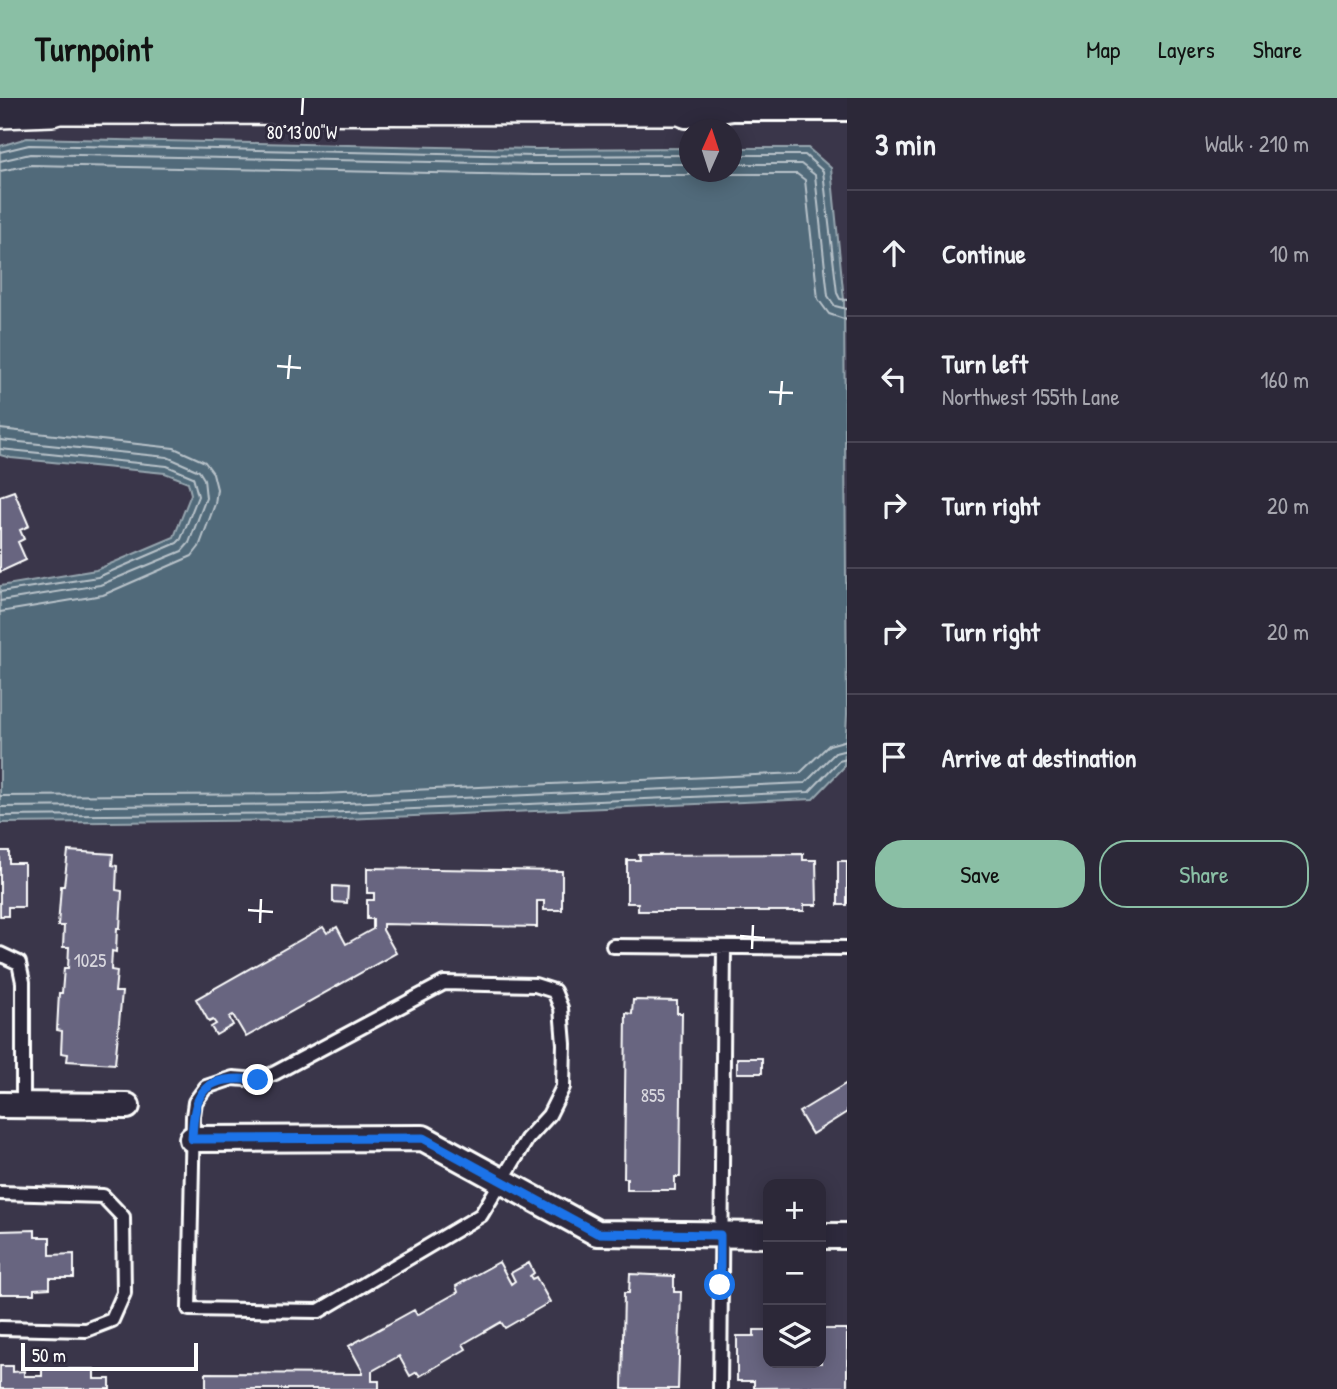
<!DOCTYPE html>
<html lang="en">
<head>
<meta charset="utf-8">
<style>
	:root { --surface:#2c2838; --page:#383443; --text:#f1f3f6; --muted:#a6a6ae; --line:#484453; --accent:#8abfa5 }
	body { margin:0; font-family:"Patrick Hand",sans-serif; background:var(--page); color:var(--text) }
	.controls { position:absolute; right:21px; bottom:21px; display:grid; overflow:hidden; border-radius:14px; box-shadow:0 4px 18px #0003 }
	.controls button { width:63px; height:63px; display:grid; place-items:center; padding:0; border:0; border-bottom:2px solid var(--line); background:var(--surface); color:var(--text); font:35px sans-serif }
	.compass { position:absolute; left:679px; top:21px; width:63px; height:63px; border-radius:50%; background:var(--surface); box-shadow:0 4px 18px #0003; rotate:3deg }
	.scale { position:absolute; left:21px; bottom:18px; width:177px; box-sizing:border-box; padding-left:7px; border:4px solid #fff; border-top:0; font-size:19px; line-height:24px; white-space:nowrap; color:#fff; -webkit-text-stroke:5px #2f2a3d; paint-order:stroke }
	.stop { position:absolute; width:21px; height:21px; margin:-16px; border:5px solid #1a73e8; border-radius:50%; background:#fff }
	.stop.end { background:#1a73e8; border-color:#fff; box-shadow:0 2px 7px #0008 }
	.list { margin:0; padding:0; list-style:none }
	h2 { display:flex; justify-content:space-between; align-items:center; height:91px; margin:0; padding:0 28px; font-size:30px }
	h2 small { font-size:23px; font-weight:400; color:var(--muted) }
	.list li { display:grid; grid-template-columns:46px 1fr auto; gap:21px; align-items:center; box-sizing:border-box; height:126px; padding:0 28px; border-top:2px solid var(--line) }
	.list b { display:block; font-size:26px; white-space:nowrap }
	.list p { margin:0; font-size:23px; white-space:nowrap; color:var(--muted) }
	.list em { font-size:23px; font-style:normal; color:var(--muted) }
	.actions { display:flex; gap:14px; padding:21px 28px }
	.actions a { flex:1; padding:16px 0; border:2px solid var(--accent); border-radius:28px; text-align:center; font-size:24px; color:var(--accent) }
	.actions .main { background:var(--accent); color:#111 }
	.icon { flex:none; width:38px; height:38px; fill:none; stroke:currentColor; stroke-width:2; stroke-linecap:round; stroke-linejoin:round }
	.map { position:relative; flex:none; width:847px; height:1291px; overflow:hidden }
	header { display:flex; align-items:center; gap:42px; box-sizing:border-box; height:98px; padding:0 35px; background:var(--accent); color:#111 }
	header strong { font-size:33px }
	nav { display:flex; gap:38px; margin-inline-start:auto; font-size:24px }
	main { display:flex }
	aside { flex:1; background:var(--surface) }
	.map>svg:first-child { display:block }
</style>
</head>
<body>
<header>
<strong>Turnpoint</strong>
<nav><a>Map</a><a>Layers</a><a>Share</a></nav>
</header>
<main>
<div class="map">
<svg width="847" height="1291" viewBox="0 0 847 1291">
	<rect width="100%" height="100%" fill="#3a364a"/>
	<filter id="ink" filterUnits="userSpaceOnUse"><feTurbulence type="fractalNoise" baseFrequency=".0143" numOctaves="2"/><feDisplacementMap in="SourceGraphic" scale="14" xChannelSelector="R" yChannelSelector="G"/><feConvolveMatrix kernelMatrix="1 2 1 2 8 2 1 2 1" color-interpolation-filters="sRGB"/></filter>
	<g filter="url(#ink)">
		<!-- water -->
		<path fill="#516a7a" stroke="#97a6af" stroke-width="2" d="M27 40 535 51 689 50 690 74H732V50H808L831 70 844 202 847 616 844 669 813 701 322 722 0 725V488L96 472 174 439 191 396 188 384 165 375 11 360 0 357V48Z"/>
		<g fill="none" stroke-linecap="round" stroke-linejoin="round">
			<!-- shore -->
			<path stroke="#b9c3ca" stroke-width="2" d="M0 54 29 47 535 58 690 57
				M732 57H805L823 73 837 195 840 201 847 202
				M0 63 30 56 535 66H690
				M732 66H801L815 77 828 198 835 208 847 211
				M0 73 31 67 534 77H688L701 74
				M721 74 732 76H797L805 82 818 201 829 216 847 222
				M0 331 174 350 205 364 213 375 217 391 215 406 199 449 192 458 103 497 0 514
				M0 342 167 359 199 373 204 381 206 400 189 445 182 453 100 487 0 503
				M0 351 167 368 193 379 198 398 181 441 177 445 98 479 0 494
				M0 698 321 696 800 675 829 647 847 642
				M0 709 322 706 805 685 835 655 847 652
				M0 718 322 715 809 694 839 663 847 661"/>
		</g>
		<!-- building -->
		<path fill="#676580" stroke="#fff" stroke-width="2" d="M14 393 29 428 20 432 24 441 18 444 26 462 0 474V398Z
			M0 753H9V765H24V809H8V818H0Z
			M68 753 113 756 112 767 117 768 116 792 122 793 120 830H117L116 854 112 853 111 872 117 873 115 894H122L115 966 67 963 68 956 61 955 62 933 57 932 59 895H62L64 870H68L69 849H63L64 828H58L61 788H64Z
			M803 756V762H816L817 807H804V813H638V805H627V762H640L639 757Z
			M838 763H847V807H838Z
			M367 770 562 773V812H544V803H537V829L383 826V832L396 855 246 939 233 917 229 919 233 927 216 937 211 929 216 926 213 922 209 924 196 901 323 829 327 835 337 829 346 846 373 831V821H367V802H374V795H367Z
			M333 788 348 789 347 805 333 804Z
			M633 902 677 903V915H682L680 1079H675V1092H627V1080H624L626 915 632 916Z
			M737 960H762V975H737Z
			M847 985V1014L812 1036 799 1014Z
			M35 1132V1139H50V1157L74 1156V1180H50V1190L34 1191V1196H0V1133Z
			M499 1164 511 1186 515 1183 511 1175 529 1165 534 1175 530 1178 532 1181 536 1179 550 1204 505 1230 501 1224 463 1246 466 1251 420 1278 417 1274 410 1278 399 1258 372 1273V1283H379V1291H206V1275L362 1276V1272L349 1248 414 1212 417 1217 458 1194 456 1188Z
			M630 1176 674 1178V1194H681L678 1291H622L624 1195H629Z
			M821 1231H847V1289L754 1290V1283H737V1238H754V1232H768V1265H821Z
			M0 1268H13V1274L24 1273V1278H42V1271H94V1281H110V1291H0Z"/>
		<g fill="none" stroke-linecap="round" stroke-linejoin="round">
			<!-- lane casing -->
			<g stroke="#fff" stroke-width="18">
				<path id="lane" d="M613 848 847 850
					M0 856 19 865 23 884V1007
					M444 885 535 887 554 893 561 910 564 946 563 989 549 1017 527 1041 481 1117 319 1213 189 1211 193 1018 195 1004 206 989 233 980 258 982 275 975Z
					M0 1095 103 1098 123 1119 124 1195 112 1222 86 1232 0 1230
					M720 1291 724 849"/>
			</g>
			<!-- street casing -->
			<g stroke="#fff" stroke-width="30">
				<path id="street" d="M0 1007 127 1008
					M192 1041 423 1040 597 1135 768 1137
					M821 1138H847"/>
			</g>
			<!-- secondary casing -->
			<g stroke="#fff" stroke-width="38">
				<path id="secondary" d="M52 9 687 10"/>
			</g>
			<!-- primary casing -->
			<g stroke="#fff" stroke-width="42">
				<path id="primary" d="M0 11 52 9"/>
			</g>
			<!-- highway casing -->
			<g stroke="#fff" stroke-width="44">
				<path id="highway" d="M687 10 732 3H847"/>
			</g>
			<!-- lane -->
			<use href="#lane" stroke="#2f2a3d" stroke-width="12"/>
			<!-- street -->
			<use href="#street" stroke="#2f2a3d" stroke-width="24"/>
			<!-- secondary -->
			<use href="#secondary" stroke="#2f2a3d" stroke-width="33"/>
			<!-- primary -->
			<use href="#primary" stroke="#2f2a3d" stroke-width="37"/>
			<!-- highway -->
			<use href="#highway" stroke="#2f2a3d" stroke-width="38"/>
		</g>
	</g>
	<g fill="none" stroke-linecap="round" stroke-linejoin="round" filter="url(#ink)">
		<!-- route -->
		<path stroke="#1a73e8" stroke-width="9" d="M258 982C205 977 194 990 192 1041L423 1040 597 1135 720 1137V1187"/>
	</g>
	<!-- ticks -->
	<path fill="none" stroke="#fff" stroke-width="2.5" d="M302 17 303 0M277 268 301 270M288 281 290 257M769 294 793 295M780 307 782 283M248 812 273 814M260 825 261 801M740 838 765 840M752 851 753 827"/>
	<g text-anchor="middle" stroke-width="6" stroke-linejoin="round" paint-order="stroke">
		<!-- number labels -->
		<g font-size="19" fill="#d9d8df">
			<text x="90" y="869">1025</text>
			<text x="653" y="1004">855</text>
		</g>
	</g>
	<g font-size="18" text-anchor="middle" fill="#fff" stroke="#2f2a3d" stroke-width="6" stroke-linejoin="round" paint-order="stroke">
		<text x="302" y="41">80°13'00"W</text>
	</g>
</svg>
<div class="controls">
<button>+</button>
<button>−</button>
<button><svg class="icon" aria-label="layers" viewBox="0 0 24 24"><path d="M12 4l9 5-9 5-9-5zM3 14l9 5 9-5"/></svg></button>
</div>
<svg class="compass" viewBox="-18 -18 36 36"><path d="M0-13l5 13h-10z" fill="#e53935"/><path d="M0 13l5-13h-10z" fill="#a6a6ae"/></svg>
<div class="scale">50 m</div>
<div class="stop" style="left:720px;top:1187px"></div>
<div class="stop end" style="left:258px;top:982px"></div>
</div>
<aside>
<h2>3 min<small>Walk · 210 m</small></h2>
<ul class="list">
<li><svg class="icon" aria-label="ahead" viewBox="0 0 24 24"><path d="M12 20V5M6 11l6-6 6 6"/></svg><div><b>Continue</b></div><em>10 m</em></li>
<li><svg class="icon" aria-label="left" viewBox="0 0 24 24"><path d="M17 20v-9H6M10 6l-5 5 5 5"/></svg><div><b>Turn left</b><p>Northwest 155th Lane</p></div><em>160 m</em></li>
<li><svg class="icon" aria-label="right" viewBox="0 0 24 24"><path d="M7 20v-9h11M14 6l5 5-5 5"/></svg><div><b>Turn right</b></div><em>20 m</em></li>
<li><svg class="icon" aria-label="right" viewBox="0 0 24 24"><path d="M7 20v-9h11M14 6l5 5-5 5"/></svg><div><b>Turn right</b></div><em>20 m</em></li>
<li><svg class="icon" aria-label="arrive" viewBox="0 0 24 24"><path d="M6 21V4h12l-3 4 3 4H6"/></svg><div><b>Arrive at destination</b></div></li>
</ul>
<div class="actions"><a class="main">Save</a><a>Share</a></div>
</aside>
</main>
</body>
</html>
